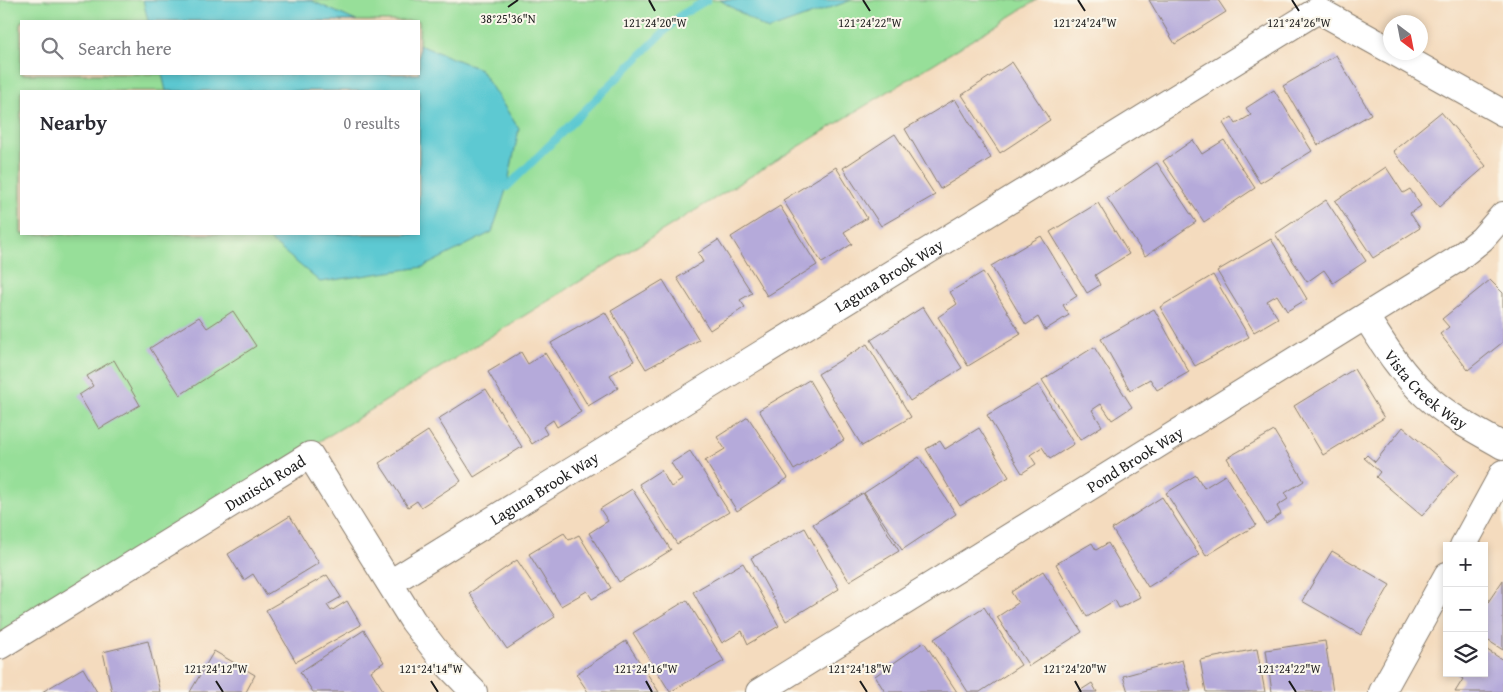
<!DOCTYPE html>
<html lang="en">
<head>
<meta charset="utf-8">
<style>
	:root { --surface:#fff; --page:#f7f7f7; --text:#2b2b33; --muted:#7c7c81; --line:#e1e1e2 }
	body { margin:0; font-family:"Gentium Book Plus",serif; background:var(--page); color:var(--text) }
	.controls { position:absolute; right:15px; bottom:15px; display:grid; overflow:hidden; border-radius:0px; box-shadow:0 2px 8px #0003 }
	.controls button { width:45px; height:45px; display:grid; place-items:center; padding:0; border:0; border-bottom:1px solid var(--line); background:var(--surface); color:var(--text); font:25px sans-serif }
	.compass { position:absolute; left:1383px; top:15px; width:45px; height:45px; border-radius:50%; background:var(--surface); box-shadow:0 2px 8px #0003; rotate:148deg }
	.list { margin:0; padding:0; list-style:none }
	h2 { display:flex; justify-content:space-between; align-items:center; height:65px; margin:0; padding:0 20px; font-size:21px }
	h2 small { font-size:16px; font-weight:400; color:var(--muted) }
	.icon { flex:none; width:28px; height:28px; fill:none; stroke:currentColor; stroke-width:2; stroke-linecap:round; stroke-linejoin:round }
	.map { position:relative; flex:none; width:1503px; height:692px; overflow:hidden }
	.search { position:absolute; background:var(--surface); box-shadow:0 2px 8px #0003; left:20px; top:20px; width:400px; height:55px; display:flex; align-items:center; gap:12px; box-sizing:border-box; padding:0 18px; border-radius:0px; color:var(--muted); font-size:19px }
	.panel { position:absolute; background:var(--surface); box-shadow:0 2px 8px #0003; left:20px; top:90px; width:400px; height:145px; border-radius:0px }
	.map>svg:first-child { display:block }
</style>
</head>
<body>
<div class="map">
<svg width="1503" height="692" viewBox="0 0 1503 692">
	<rect width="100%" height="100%" fill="#fbf7ec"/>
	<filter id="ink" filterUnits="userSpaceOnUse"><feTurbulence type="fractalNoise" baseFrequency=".02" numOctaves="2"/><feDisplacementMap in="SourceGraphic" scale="10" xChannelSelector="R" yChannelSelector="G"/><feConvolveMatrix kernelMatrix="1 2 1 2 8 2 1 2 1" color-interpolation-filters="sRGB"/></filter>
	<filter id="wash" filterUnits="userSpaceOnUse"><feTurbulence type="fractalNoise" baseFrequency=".0096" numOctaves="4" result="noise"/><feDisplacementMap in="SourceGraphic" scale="20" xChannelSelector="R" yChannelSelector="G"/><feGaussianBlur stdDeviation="1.12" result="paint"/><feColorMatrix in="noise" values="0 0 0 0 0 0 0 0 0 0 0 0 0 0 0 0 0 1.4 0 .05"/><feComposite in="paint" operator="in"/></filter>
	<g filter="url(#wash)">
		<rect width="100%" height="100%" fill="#f4dbbe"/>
		<!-- green -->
		<path fill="#97df99" stroke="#5a7e5a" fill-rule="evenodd" d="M0 0H1037L358 418 0 635ZM21 21H419V74H21ZM21 91H419V234H21Z"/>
		<!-- water -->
		<path fill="#5dc9d2" stroke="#3c7277" d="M143 0H310L356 21H148Z
			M720 0H852L768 30Z
			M419 45 480 69 519 129 507 187 492 232 423 267 320 282 263 234H419V91H166L162 74H419Z"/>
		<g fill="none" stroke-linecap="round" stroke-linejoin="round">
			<!-- stream -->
			<path stroke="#5dc9d2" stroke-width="8" d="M507 187 681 15 707 0"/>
		</g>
		<g id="blocks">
			<!-- building -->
			<path fill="#b5aada" d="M1149 0H1218L1226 12 1175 44Z
				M1336 55 1371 114 1318 145 1283 86Z
				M1012 62 1050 120 1000 153 962 95Z
				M1274 90 1312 151 1260 183 1223 123 1232 117 1236 124 1251 115 1246 108Z
				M955 99 991 158 940 189 905 129Z
				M1441 112 1486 166 1439 207 1393 151Z
				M895 134 935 195 881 226 843 168Z
				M1193 140 1202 154 1224 140 1255 188 1204 222 1163 161Z
				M1157 163 1196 222 1145 256 1107 198Z
				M836 167 867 218 844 232 852 244 822 263 783 200Z
				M1386 167 1403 193 1410 189 1421 206 1410 213 1420 228 1373 258 1335 201Z
				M1326 200 1366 261 1333 283 1324 270 1307 282 1275 234Z
				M1098 203 1129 254 1095 275 1100 285 1087 293 1050 232Z
				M780 206 817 265 767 296 731 237Z
				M1041 236 1077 296 1063 305 1069 315 1045 330 1038 317 1026 325 991 266Z
				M1271 239 1307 299 1287 311 1277 295 1267 301 1278 318 1254 332 1217 271Z
				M718 240 752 293 740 300 745 307 710 330 677 278 703 262 698 253Z
				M983 272 1021 334 968 366 938 317 957 304 950 292Z
				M1213 275 1249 337 1195 366 1160 307Z
				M663 280 699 340 646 369 611 311Z
				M1490 280 1503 293V342L1468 370 1440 334 1449 327 1442 319Z
				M923 307 962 368 910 401 871 340Z
				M1154 309 1189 372 1157 390 1150 379 1130 390 1101 339Z
				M233 311 256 346 180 395 150 348 199 317 207 328Z
				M605 312 634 361 610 375 618 388 588 406 551 343Z
				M867 344 911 417 862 446 818 374Z
				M1094 347 1132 407 1112 420 1101 404 1092 410 1102 426 1080 440 1042 380Z
				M521 352 528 364 545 353 581 412 557 427 553 420 543 427 547 434 532 444 488 372Z
				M114 360 140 405 99 429 79 395 93 386 87 376Z
				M1354 369 1384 418 1323 455 1294 406Z
				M809 380 844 440 794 470 759 410Z
				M1038 385 1074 444 1050 459 1042 447 1030 455 1036 464 1022 473 987 415Z
				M486 389 522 447 474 477 438 419Z
				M748 417 788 478 737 511 705 461 725 449 717 437Z
				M1403 427 1458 474 1422 516 1376 477 1380 472 1364 458 1367 455 1375 462Z
				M979 428 1009 477 960 506 926 449 940 441 945 449Z
				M428 431 461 481 421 507 417 501 408 507 379 463Z
				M1274 431 1304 481 1285 493 1288 499 1277 506 1281 514 1266 524 1227 458Z
				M690 451 729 512 677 544 639 484 661 470 671 487 682 480 671 463Z
				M919 457 956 514 902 550 864 493Z
				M1196 475 1204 488 1225 475 1256 525 1206 556 1166 493Z
				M632 489 671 550 619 582 589 533 608 521 600 509Z
				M863 493 899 551 849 581 813 524Z
				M1162 497 1199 555 1148 587 1112 529Z
				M290 516 319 563 266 595 253 574 244 580 228 554Z
				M805 528 839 589 786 621 751 558Z
				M564 533 569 540 579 535 611 588 592 599 587 591 561 606 529 554Z
				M1092 543 1096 550 1108 543 1140 597 1119 608 1115 600 1087 617 1056 564Z
				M1332 551 1390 585 1361 635 1302 601Z
				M517 560 555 617 507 649 469 593Z
				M743 563 779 626 748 644 742 631 722 643 693 592Z
				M1043 571 1082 632 1029 666 997 617 1018 603 1011 592Z
				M327 575 341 597 327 605 331 611 347 601 361 625 296 662 266 610Z
				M1503 580V650L1484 638V608Z
				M687 600 724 661 670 692 633 633Z
				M984 607 1021 665 980 692H968L934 639Z
				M364 630 384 662 371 671 383 690 380 692H313L300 672Z
				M148 641 160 692H112L103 652Z
				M626 641 659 692H588L576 674Z
				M1325 641 1333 692H1272L1266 650Z
				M924 642 957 692H885L875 676Z
				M1484 648 1503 660V692H1455L1463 679 1455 673H1484Z
				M1257 649 1265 692H1206L1200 660Z
				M214 651 255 675 246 692H190Z
				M1182 660 1191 692H1128L1123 676Z
				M83 668 97 692H42Z
				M1092 683 1097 692H1078Z"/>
		</g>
	</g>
	<g filter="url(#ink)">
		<use href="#blocks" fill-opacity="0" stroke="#887c6d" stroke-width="1"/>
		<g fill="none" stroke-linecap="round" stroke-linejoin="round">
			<!-- street casing -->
			<g stroke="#887c6d" stroke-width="28">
				<g id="street">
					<path d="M1394 52 1503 113"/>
					<path id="s1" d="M1366 317C1384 345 1401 373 1426 396 1449 417 1477 431 1503 446"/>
					<path d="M1463 546 1503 473"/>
					<path id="s2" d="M390 583 1318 10 1390 50"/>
					<path id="s3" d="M0 646 310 455 413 621 443 660 474 692"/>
					<path id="s4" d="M759 692 1456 260 1482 239 1503 215"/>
					<path d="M1382 692 1447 575"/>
				</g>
			</g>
			<!-- street -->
			<use href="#street" stroke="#fff" stroke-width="26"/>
		</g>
	</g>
	<!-- ticks -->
	<path fill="none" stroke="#1c1c1c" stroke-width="2" d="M649 0 655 11M863 0 870 11M1078 0 1085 11M1292 0 1299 11M508 7 518 0M216 681 223 692M431 681 438 692M646 681 652 692M860 681 867 692M1075 681 1081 692M1289 681 1296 692"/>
	<g text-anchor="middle" stroke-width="4" stroke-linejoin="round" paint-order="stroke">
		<!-- street labels -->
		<g font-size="16" fill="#1c1c1c" stroke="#fbf7ec">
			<text dy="6" stroke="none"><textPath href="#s2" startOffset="586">Laguna Brook Way</textPath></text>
			<text dy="6" stroke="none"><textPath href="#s1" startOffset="95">Vista Creek Way</textPath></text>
			<text dy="6" stroke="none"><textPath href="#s4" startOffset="442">Pond Brook Way</textPath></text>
			<text dy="6" stroke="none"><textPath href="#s3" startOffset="311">Dunisch Road</textPath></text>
			<text dy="6" stroke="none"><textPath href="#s2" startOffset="181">Laguna Brook Way</textPath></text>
		</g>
	</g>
	<g font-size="12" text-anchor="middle" fill="#1c1c1c" stroke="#fbf7ec" stroke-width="4" stroke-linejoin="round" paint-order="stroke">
		<text x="508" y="23">38°25'36"N</text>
		<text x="655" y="27">121°24'20"W</text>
		<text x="870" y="27">121°24'22"W</text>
		<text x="1085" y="27">121°24'24"W</text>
		<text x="1299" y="27">121°24'26"W</text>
		<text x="216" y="673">121°24'12"W</text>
		<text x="431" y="673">121°24'14"W</text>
		<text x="646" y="673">121°24'16"W</text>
		<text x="860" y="673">121°24'18"W</text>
		<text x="1075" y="673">121°24'20"W</text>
		<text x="1289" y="673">121°24'22"W</text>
	</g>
</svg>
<div class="controls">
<button>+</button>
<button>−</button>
<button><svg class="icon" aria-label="layers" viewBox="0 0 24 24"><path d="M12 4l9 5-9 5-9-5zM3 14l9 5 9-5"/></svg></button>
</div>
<svg class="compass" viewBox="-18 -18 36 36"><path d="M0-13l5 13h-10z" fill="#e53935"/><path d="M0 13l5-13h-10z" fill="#7c7c81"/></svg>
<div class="search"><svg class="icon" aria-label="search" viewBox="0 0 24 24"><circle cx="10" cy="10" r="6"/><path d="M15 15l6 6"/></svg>Search here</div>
<section class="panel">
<h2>Nearby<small>0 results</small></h2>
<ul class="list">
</ul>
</section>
</div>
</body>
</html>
